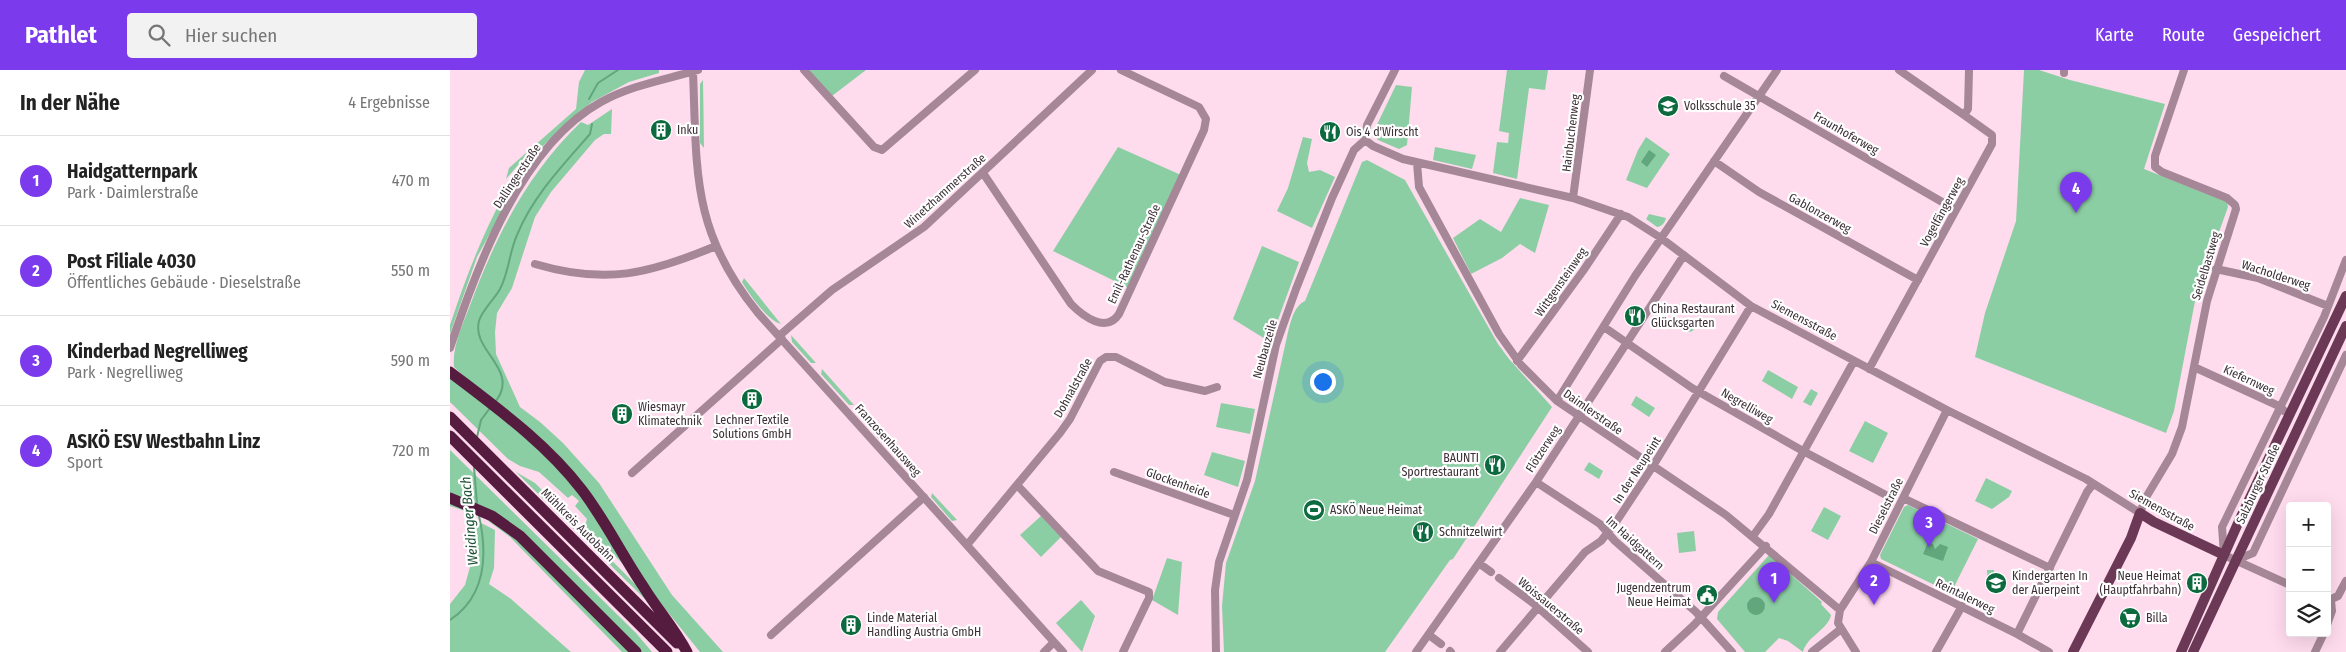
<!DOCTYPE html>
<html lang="de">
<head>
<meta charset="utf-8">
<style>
	:root { --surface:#fff; --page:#f2f2f2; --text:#222; --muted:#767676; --line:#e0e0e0; --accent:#7c3aed }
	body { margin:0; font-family:"Fira Sans Condensed",sans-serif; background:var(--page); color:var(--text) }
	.controls { position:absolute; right:15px; bottom:15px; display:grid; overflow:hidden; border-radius:5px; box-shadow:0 5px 20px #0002 }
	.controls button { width:45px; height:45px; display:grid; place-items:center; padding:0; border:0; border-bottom:1px solid var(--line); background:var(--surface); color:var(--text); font:25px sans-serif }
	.you { position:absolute; left:872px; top:311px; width:18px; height:18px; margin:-12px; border:4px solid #fff; border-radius:50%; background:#1a73e8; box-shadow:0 0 0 8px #1a73e833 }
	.badge { display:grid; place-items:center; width:32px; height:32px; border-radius:50%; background:var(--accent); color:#fff; font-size:16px; font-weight:700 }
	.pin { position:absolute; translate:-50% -41px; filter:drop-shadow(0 1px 2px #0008) }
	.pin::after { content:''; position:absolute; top:26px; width:18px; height:15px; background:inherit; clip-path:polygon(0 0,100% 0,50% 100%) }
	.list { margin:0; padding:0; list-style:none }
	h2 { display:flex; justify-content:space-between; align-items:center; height:65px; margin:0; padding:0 20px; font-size:21px }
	h2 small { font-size:16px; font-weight:400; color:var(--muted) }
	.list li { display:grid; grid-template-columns:32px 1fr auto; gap:15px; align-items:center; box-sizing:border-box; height:90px; padding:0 20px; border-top:1px solid var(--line) }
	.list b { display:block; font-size:19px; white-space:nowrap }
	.list p { margin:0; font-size:16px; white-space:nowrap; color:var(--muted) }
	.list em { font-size:16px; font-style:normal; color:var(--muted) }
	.icon { flex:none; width:28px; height:28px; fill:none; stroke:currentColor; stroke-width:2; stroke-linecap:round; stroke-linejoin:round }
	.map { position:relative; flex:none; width:1896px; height:582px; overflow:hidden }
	header { display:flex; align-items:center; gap:30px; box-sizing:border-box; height:70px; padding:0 25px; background:var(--accent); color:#fff }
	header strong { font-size:24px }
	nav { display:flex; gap:28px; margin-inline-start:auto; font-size:18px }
	.search { width:350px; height:45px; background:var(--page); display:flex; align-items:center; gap:12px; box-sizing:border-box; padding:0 18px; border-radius:5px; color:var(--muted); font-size:19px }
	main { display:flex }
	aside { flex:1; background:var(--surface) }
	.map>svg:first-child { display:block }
</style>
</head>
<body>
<header>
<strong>Pathlet</strong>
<div class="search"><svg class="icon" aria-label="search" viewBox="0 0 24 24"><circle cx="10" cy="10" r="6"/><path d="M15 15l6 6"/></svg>Hier suchen</div>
<nav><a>Karte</a><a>Route</a><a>Gespeichert</a></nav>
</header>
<main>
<aside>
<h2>In der Nähe<small>4 Ergebnisse</small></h2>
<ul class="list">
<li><span class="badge">1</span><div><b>Haidgatternpark</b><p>Park · Daimlerstraße</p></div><em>470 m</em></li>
<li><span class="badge">2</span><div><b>Post Filiale 4030</b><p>Öffentliches Gebäude · Dieselstraße</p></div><em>550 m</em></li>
<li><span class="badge">3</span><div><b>Kinderbad Negrelliweg</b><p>Park · Negrelliweg</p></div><em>590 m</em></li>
<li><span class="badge">4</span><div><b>ASKÖ ESV Westbahn Linz</b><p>Sport</p></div><em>720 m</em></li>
</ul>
</aside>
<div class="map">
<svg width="1896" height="582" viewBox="0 0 1896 582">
	<rect width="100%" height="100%" fill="#fedbed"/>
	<!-- green -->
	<path fill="#8ccea4" d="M135 0H209V3L179 12 142 32 113 56 92 77 75 87 56 109 59 98 126 39 129 12Z
		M358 0H416L382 26Z
		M1057 0H1098L1095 20 1079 18 1067 109 1043 103 1047 72 1058 73 1059 63 1049 61Z
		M1574 0H1589L1620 10 1715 34 1694 99 1777 132 1778 137 1746 226 1724 341 1716 363 1525 287 1535 243 1566 151Z
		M253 10 254 78 250 73V14Z
		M946 15 962 17 957 75 949 79 928 70 923 63Z
		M162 39 161 64H154L145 70 101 122 85 147 62 218 47 243 45 262 46 284 70 337 90 352 113 373 149 413 222 525 273 582H250L204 525 139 423 4 297C2 277 12 256 19 238 45 168 76 105 131 52L138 55Z
		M853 67 862 69 857 93 859 102 870 100 885 107 862 158 827 141 838 118Z
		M1196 67 1220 84 1197 118 1176 110 1188 80Z
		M668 77 731 105 679 218 603 181Z
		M985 77 1026 85 1022 99 983 90Z
		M917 90 955 110 1048 274 1059 289 1102 337 1003 489 1000 490 935 582H774L772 536 776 493 805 411 838 262C841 251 844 236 855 231L912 92Z
		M71 100 74 102 27 187 0 264V255C15 210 31 167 54 125 59 117 63 105 71 100Z
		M1070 128 1099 135 1085 183 1070 174 1052 188 1021 204 1003 168 1030 149 1051 162Z
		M1199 144 1216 148C1215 153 1211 157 1207 157L1196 149Z
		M812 176 849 192 820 272 783 249Z
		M294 208 331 254C318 251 299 224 292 212Z
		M1233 256a6 6 0 1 1 12 0a6 6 0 1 1-12 0Z
		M341 265 366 293H361L342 272Z
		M372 299 404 335H399L371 304Z
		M1318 300 1348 317 1342 329 1312 311Z
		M0 305 75 364 132 426 179 500 135 456 137 449 125 436 129 431 122 425 118 428 89 402 70 396 58 389 0 332Z
		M1361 319 1368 323 1361 336 1353 332Z
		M1186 326 1205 338 1199 347 1181 335Z
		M771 333 805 339 800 364 766 357Z
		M407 338 434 369H429L406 343Z
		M1415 351 1438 363 1423 393 1399 381Z
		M437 372 458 396H453L437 377Z
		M0 380 186 563 202 582H191L65 458 0 424Z
		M762 382 795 391 788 417 754 405Z
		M1139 392 1153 401 1149 409 1134 400Z
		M66 402 85 413 191 520 203 537Z
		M1536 408 1562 421 1559 427 1542 439 1525 431Z
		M482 423 507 450 502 451 481 427Z
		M0 431 56 459 182 582H172L60 467 33 447 0 436Z
		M1458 435 1528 469 1501 523 1431 489 1430 485 1454 437Z
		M1374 437 1391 446 1378 470 1361 461Z
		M591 446 611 467 591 487 570 465Z
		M21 448 45 460 44 498 39 514 61 529 121 582H0V534L15 515 23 486Z
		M1244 461 1246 481 1229 483 1227 463Z
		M1319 485 1372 532 1371 534 1381 545C1378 560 1357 566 1353 582L1338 571 1329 568 1315 582H1295L1267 549 1268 542Z
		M717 488 732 492 728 545 702 530Z
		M1537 500H1544L1545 518 1538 519Z
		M631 530 645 546 632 582 606 553Z"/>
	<!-- water -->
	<path fill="#61a67c" d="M1199 80 1206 85 1197 97 1191 92Z
		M1478 472 1483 474 1485 479 1490 474 1498 477 1493 491 1473 484Z
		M1297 536a9 9 0 1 1 18 0a9 9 0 1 1-18 0Z"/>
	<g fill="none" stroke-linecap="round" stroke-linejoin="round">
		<!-- stream -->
		<path stroke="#61a67c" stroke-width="2" d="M139 29 148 13 168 0
			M46 331C70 299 21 281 29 251 32 240 44 230 50 219 59 202 59 183 67 165 83 126 113 95 140 64L142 54
			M27 367 31 350 40 338
			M24 397 27 434
			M0 550C36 526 38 486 29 446"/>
		<!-- minor-tunnel -->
		<path stroke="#d7b9c8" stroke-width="8" stroke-dasharray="8 4" stroke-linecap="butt" d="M1434 424 1443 428"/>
		<!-- minor -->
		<path stroke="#a58797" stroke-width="8" d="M354 0 424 77 432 80 525 0
			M1449 0 1514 45
			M1614 0V3
			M243 2C247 101 241 161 308 243L613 582
			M1274 6 1506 140
			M915 70 923 76 953 89 1123 128 1178 147 1211 168 1301 236 1497 340 1636 409 1690 443 1695 429 1722 384 1732 357 1757 231 1786 139 1785 135 1777 128 1712 102 1705 97V86L1734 0
			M1264 91 1309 122 1468 210
			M967 93 969 117 1049 264 1071 295 1107 331 1276 445 1390 540
			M533 103 621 234C633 246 656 264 669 244L754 60 756 49 749 37 671 0
			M1123 128 1140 0
			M85 194C156 215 199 204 266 176
			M1766 199 1808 208 1878 236
			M1154 257 1242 318 1353 381 1434 424
			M329 266 382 220 474 157 642 0
			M0 278C27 196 71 76 151 32 182 15 214 10 248 0
			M1067 291 1133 201 1171 144
			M1744 297 1831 337 1834 341
			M1419 299 1542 74V65L1514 45 1518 39 1519 0
			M1107 331 1185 206 1327 0
			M664 402 784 445
			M182 403 332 269
			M1086 412 1150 454 1165 471 1246 542 1282 582
			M568 416 648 501 699 522V528L673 582
			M1453 428 1600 498
			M1303 466 1319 444 1404 291
			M517 475 610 363 620 349 650 291 656 287H666L715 312 755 321 767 317
			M1786 490 1803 483 1896 285
			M1421 492 1567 564 1599 582
			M1030 494 1041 502
			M1049 508 1083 533 1138 582
			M1840 515 1774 485 1772 457 1874 247 1896 190
			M1877 531 1888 526 1896 511
			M1877 555 1882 541 1881 531
			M1567 564 1637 422 1643 414
			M321 565 474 427
			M979 565 991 574
			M1000 581 1001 582
			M594 582 604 572
			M766 582 765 520 769 492 797 410 826 275 846 219 882 128 904 80 915 70 917 55 945 0
			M966 582 1086 412 1234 185
			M1050 582 1135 482 1151 471 1166 452 1203 396 1301 236
			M1215 582 1244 555 1316 476
			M1362 582 1391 559
			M1406 582 1388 553 1390 540 1421 492 1497 340
			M1486 582 1512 536
			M1865 582 1874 563"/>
		<!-- major -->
		<path stroke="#6b3956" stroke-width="10" d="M1623 582 1681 468 1690 443 1704 452 1774 485
			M1731 582 1789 451 1896 226
			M1743 582 1896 256"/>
		<!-- highway -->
		<path stroke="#551c3f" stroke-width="11" d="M0 302C47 338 96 373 132 420 155 450 172 485 193 516 207 539 224 558 237 582
			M0 347 227 573
			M0 366 217 582
			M0 428 42 446 70 466 186 582"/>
	</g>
	<!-- icons -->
	<defs>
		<g id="school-disc" transform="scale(1.125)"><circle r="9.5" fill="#0c6a3e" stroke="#fff"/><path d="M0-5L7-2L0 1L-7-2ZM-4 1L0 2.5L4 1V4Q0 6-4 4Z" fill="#fff"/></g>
		<g id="building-disc" transform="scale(1.125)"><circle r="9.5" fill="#0c6a3e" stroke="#fff"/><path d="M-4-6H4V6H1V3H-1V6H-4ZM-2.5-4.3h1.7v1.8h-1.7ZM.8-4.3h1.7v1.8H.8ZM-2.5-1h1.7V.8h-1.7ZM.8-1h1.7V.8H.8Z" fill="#fff"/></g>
		<g id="restaurant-disc" transform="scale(1.125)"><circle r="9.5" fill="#0c6a3e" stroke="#fff"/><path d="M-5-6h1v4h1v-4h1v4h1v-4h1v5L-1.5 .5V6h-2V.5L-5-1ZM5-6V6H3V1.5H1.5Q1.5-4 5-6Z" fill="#fff"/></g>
		<g id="stadium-disc" transform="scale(1.125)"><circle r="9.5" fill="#0c6a3e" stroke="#fff"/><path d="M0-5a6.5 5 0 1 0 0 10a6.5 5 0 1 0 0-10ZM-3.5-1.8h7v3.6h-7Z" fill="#fff"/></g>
		<g id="civic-disc" transform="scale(1.125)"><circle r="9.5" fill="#0c6a3e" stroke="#fff"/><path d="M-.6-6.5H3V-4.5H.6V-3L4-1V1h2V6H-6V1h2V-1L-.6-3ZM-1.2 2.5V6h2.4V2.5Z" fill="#fff"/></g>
		<g id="supermarket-disc" transform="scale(1.125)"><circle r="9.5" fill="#0c6a3e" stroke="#fff"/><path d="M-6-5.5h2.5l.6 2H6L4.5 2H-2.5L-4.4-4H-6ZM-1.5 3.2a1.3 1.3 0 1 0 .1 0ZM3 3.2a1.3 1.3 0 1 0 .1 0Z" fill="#fff"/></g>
	</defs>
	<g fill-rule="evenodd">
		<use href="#school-disc" x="1218" y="36"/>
		<use href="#building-disc" x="211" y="60"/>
		<use href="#restaurant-disc" x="880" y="62"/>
		<use href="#restaurant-disc" x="1185" y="246"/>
		<use href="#building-disc" x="302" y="329"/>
		<use href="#building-disc" x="172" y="344"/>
		<use href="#restaurant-disc" x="1045" y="395"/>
		<use href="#stadium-disc" x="864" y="440"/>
		<use href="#restaurant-disc" x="973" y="462"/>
		<use href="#school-disc" x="1546" y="513"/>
		<use href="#building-disc" x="1747" y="513"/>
		<use href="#civic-disc" x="1257" y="525"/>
		<use href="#supermarket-disc" x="1680" y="548"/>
		<use href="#building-disc" x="401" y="555"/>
	</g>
	<g text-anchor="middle" stroke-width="4.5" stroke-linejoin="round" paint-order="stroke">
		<!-- poi labels -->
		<g font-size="12" fill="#3c2f36" stroke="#fff" text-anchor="start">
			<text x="1234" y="40">Volksschule 35</text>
			<text x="227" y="64">Inku</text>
			<text x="896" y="66">Ois 4 d'Wirscht</text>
			<text x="1201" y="243">China Restaurant<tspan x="1201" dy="14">Glücksgarten</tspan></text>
			<text x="188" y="341">Wiesmayr<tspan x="188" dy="14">Klimatechnik</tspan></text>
			<text x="302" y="354" text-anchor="middle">Lechner Textile<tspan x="302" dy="14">Solutions GmbH</tspan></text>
			<text x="1029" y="392" text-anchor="end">BAUNTI<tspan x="1029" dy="14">Sportrestaurant</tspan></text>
			<text x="880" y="444">ASKÖ Neue Heimat</text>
			<text x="989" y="466">Schnitzelwirt</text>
			<text x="1562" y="510">Kindergarten In<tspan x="1562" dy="14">der Auerpeint</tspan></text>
			<text x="1731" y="510" text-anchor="end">Neue Heimat<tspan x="1731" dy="14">(Hauptfahrbahn)</tspan></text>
			<text x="1241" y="522" text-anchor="end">Jugendzentrum<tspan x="1241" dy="14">Neue Heimat</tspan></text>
			<text x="417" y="552">Linde Material<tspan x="417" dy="14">Handling Austria GmbH</tspan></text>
			<text x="1696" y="552">Billa</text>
		</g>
		<!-- street labels -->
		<g font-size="12" fill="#3c2f36" stroke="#fff">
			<text transform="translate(1121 63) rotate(-83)" y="4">Hainbuchenweg</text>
			<text transform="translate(1396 63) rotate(30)" y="4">Fraunhoferweg</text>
			<text transform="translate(67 106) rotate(-56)" y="4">Dallingerstraße</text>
			<text transform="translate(495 121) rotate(-42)" y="4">Winetzhammerstraße</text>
			<text transform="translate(1492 142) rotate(-61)" y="4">Vogelfängerweg</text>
			<text transform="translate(1370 143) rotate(29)" y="4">Gablonzerweg</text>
			<text transform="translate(684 184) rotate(-65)" y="4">Emil-Rathenau-Straße</text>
			<text transform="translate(1756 196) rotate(-73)" y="4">Seidelbastweg</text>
			<text transform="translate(1826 205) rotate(18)" y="4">Wacholderweg</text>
			<text transform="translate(1111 212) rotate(-55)" y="4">Wittgensteinweg</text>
			<text transform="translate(1354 250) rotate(28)" y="4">Siemensstraße</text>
			<text transform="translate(815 279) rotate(-74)" y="4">Neubauzeile</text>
			<text transform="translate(1799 310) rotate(25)" y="4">Kiefernweg</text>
			<text transform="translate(623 318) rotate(-61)" y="4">Dohnalstraße</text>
			<text transform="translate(1297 336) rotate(30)" y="4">Negrelliweg</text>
			<text transform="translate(1143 342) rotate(35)" y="4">Daimlerstraße</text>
			<text transform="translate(438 370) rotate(48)" y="4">Franzosenhausweg</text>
			<text transform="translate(1093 379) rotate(-57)" y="4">Flötzerweg</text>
			<text transform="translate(1187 400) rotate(-57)" y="4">In der Neupeint</text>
			<text transform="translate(728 413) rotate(20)" y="4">Glockenheide</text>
			<text transform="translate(1808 414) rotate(-65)" y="4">Salzburger Straße</text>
			<text transform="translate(1436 436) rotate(-63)" y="4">Dieselstraße</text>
			<text transform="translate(1712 440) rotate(29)" y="4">Siemensstraße</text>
			<text transform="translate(128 455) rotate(45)" y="4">Mühlkreis Autobahn</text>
			<text transform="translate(1185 473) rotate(42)" y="4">Im Haidgattern</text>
			<text transform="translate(1515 526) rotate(26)" y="4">Reintalerweg</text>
			<text transform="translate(1101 536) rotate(40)" y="4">Woissauerstraße</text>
		</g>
		<!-- water labels -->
		<g font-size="14" font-style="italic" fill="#1f5336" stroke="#fff">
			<text transform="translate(19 451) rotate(-95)" y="5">Weidinger Bach</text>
		</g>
	</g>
</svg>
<div class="controls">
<button>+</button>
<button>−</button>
<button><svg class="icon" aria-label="layers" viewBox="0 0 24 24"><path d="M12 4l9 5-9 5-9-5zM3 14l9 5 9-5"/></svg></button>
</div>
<div class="you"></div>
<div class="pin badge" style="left:1324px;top:533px">1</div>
<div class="pin badge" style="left:1424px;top:535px">2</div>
<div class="pin badge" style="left:1479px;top:477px">3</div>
<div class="pin badge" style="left:1626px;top:143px">4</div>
</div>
</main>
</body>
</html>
